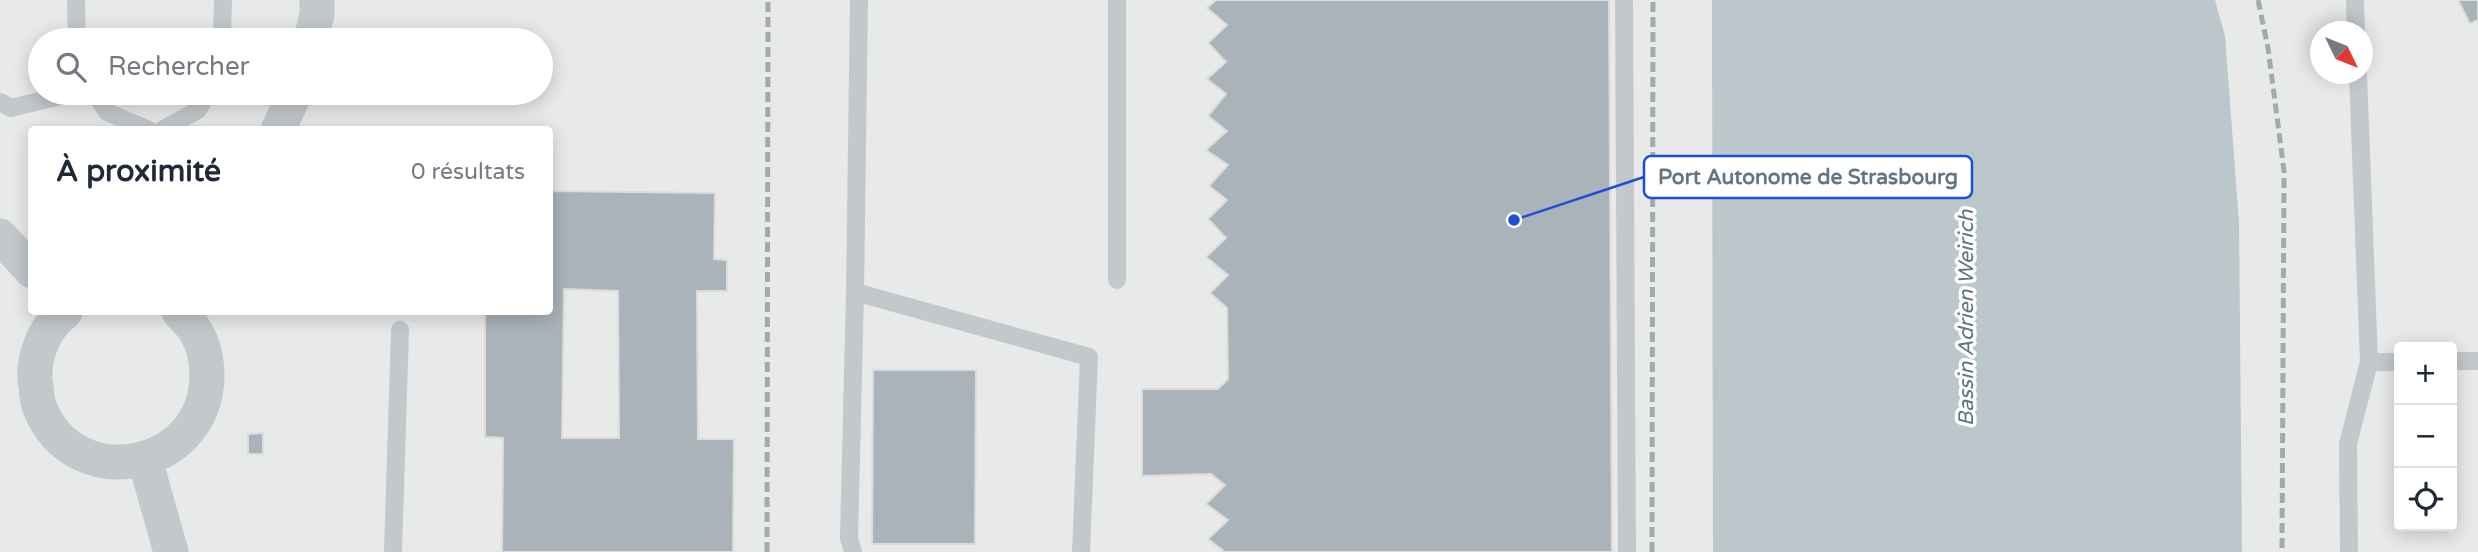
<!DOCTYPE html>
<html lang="fr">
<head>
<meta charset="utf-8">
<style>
	:root { --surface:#fff; --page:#f2f2f3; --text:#1f2937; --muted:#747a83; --line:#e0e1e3 }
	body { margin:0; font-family:"Varela Round",sans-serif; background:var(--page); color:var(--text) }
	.controls { position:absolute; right:21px; bottom:21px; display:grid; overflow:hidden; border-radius:7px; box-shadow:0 4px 18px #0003 }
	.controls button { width:63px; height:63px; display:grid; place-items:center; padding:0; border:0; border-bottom:2px solid var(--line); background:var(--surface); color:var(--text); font:35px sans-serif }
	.compass { position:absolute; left:2310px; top:21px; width:63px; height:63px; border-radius:50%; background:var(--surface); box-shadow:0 4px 18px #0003; rotate:133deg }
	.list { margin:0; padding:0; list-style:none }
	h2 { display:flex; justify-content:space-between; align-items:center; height:91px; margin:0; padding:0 28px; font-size:30px }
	h2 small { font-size:23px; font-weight:400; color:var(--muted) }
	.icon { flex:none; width:38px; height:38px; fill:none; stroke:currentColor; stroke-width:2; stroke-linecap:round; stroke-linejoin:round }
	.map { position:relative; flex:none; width:2478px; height:552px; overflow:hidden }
	.search { position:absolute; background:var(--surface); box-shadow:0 4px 18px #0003; left:28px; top:28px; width:525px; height:77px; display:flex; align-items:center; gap:18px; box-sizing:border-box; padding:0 24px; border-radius:38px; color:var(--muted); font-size:26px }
	.panel { position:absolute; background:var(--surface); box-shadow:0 4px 18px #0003; left:28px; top:126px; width:525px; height:189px; border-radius:7px }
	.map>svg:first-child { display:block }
</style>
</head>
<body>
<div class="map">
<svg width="2478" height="552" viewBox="0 0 2478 552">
	<rect width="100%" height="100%" fill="#fafaf8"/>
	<!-- built -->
	<path fill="#e8e9e9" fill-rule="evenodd" d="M0 0H2478V552H0ZM2320 32H2362V74H2320ZM40 40H541V93H40ZM32 130H550V312H32ZM2399 347H2452V526H2399Z"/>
	<!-- water -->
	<path fill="#bbc7cb" d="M1712 0H2215L2225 36 2239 223 2242 552H1713Z"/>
	<!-- building -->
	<path fill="#aab3b9" stroke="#dcdcda" stroke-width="2" fill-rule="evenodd" d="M1216 0H1609L1612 552H1225L1208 539 1228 520 1206 504 1225 485 1211 474 1142 476V389H1218L1228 379 1227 308 1210 293 1228 275 1206 257 1226 238 1208 219 1227 200 1209 186 1228 165 1206 150 1227 131 1208 116 1226 94 1207 79 1226 62 1208 43 1227 25 1207 8Z
		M2458 0H2478V20L2470 24Z
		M550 191 715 193 714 259 727 260V291H697L698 439H734L733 552H502L503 438 485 437V312H550ZM564 289 618 291 619 438H562Z
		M873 370H976L975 544H872Z
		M263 433V454H248V434Z"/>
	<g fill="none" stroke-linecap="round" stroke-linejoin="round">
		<!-- lane -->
		<path stroke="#c3c8cc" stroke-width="18" d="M76 0 77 40
			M859 0 855 292 1089 357 1081 552
			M1117 0V280
			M1624 0 1627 552
			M2355 0 2356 32
			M222 40 223 0
			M95 93 107 112 149 130
			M0 102 11 108 73 93
			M162 130 198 110 207 93
			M2452 361H2478
			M2369 362H2399
			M393 552 400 330
			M853 552 849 538 855 292
			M2349 552 2348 444 2369 362 2358 74"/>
		<!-- street -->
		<path stroke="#c3c8cc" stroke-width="35" d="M311 40 317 14V0
			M278 130 295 93
			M0 236 32 271
			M65 312C43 328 31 361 36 387 37 394 37 402 40 408 74 495 205 471 207 377 207 362 204 345 196 332 192 324 184 318 179 312
			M145 460 171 552"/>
		<!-- rail -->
		<path stroke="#a2aab0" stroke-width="5" stroke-dasharray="10 5" stroke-linecap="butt" d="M2258 0 2268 48 2284 171 2282 552
			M767 552 768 0
			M1652 552 1653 0"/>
	</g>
	<g text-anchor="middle" stroke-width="7" stroke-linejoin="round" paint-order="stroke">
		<!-- water labels -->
		<g font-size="21" font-style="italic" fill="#60757c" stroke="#fff">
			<text transform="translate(1966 318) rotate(-90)" y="7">Bassin Adrien Weirich</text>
		</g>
	</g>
	<!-- callouts -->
	<path fill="none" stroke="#1d4ed8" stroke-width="2.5" d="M1514 220L1644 177"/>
	<circle fill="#1d4ed8" stroke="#fff" stroke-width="2.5" cx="1514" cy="220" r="7"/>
	<rect fill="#fff" stroke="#1d4ed8" stroke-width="2.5" x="1644" y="156" width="328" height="42" rx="7"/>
	<g font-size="21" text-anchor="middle" font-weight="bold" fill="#657683">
		<text x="1808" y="184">Port Autonome de Strasbourg</text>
	</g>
</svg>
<div class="controls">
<button>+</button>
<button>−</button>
<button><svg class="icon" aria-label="locate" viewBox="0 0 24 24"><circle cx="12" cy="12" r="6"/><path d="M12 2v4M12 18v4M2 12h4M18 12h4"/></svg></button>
</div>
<svg class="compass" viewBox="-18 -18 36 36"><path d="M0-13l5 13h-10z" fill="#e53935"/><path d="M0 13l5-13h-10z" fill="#747a83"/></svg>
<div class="search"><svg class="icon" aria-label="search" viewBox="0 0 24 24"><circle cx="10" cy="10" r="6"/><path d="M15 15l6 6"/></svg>Rechercher</div>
<section class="panel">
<h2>À proximité<small>0 résultats</small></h2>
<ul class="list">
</ul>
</section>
</div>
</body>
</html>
